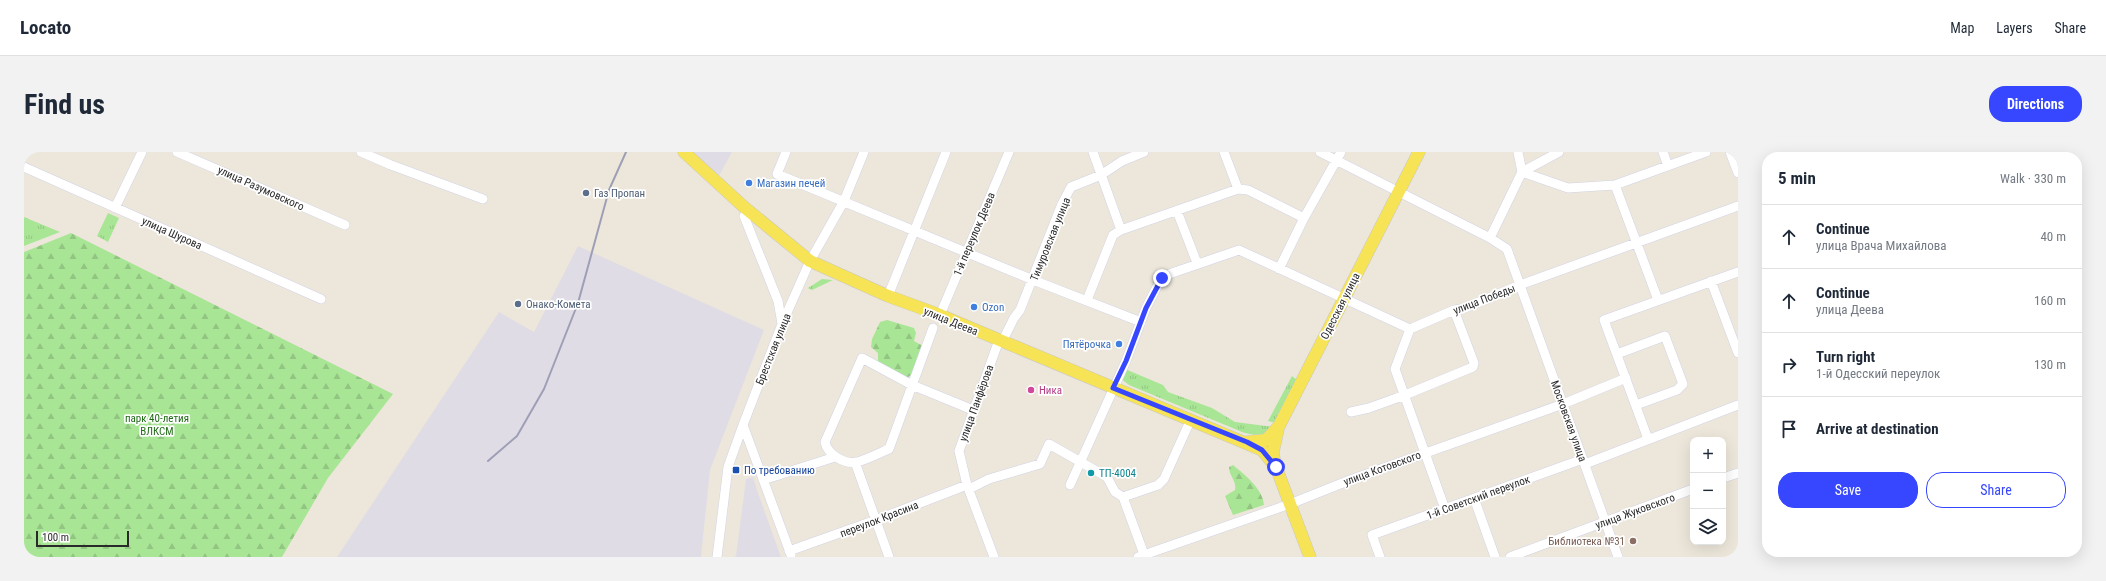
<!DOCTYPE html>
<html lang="en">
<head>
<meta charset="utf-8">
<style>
	:root { --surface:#fff; --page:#f2f2f3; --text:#1f2937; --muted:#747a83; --line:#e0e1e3; --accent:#3647ff }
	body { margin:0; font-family:"Roboto Condensed",sans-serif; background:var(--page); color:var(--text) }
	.controls { position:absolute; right:12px; bottom:12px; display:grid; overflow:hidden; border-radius:8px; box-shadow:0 4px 16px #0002 }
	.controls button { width:36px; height:36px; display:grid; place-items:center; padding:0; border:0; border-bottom:1px solid var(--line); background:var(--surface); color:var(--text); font:20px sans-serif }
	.scale { position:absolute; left:12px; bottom:10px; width:93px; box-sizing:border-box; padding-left:4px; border:2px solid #2a2a2a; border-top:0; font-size:11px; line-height:14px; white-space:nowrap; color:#2a2a2a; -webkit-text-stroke:3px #fff; paint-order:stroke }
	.stop { position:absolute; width:12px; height:12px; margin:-9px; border:3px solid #3647ff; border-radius:50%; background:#fff }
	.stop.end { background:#3647ff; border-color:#fff; box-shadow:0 1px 4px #0008 }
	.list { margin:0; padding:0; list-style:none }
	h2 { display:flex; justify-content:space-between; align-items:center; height:52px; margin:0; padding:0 16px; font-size:17px }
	h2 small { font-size:13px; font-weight:400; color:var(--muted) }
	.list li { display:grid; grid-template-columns:26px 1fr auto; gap:12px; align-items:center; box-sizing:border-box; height:64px; padding:0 16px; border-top:1px solid var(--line) }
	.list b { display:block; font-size:15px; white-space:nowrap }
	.list p { margin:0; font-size:13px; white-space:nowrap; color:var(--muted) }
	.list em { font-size:13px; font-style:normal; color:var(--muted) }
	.actions { display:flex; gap:8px; padding:12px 16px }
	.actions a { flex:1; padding:9px 0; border:1px solid var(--accent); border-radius:16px; text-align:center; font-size:14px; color:var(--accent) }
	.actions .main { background:var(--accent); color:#fff }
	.icon { flex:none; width:22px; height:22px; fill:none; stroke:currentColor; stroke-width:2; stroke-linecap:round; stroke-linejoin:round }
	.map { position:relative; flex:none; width:1714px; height:405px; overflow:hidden; border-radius:16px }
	header { display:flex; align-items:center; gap:24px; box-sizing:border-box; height:56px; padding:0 20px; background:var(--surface); border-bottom:1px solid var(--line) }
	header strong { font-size:19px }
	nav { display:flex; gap:22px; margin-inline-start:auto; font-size:14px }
	.intro { display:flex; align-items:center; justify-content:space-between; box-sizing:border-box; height:96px; padding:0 24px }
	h1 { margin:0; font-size:28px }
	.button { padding:10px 18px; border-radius:16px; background:var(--accent); color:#fff; font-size:14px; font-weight:700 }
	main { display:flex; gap:24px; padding:0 24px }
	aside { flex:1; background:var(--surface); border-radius:16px; box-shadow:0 4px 16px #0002 }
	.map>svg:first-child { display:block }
</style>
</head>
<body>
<header>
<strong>Locato</strong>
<nav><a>Map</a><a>Layers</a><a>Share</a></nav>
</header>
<div class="intro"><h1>Find us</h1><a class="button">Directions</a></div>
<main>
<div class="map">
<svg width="1714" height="405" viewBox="0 0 1714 405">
	<defs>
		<pattern id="grass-tufts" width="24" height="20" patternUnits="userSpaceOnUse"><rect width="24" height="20" fill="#a8e695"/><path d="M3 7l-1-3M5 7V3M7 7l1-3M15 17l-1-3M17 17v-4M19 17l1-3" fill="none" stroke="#91c581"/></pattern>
		<pattern id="forest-firs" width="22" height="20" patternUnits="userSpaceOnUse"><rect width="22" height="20" fill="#a8e695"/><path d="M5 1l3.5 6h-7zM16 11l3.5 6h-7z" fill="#91c581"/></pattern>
	</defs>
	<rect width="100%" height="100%" fill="#ede7db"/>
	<!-- industrial -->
	<path fill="#e0dce5" d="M668 0H708L695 24Z
		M554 94 740 178 686 318 677 405H313L475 160 510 180Z
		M729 325 734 341 757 405H710L712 404 722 327Z"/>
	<!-- grass -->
	<path fill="url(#grass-tufts)" d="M84 61 95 66 84 90 73 84Z
		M0 65 36 80 0 94Z
		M798 127 809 128 788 138 784 136Z
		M1101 217 1139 233 1144 240 1188 256 1211 270 1250 275C1240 285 1231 284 1218 280L1105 233 1096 226Z
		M1268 224 1273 228 1252 271 1244 269Z"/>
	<!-- forest -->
	<path fill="url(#forest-firs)" d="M47 81 369 242 304 326 258 405H0V100Z
		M863 168 890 176 892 181 890 189 899 194C895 206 893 223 880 227L854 212V201L847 195 848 187 856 170Z
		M1209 313C1221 323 1239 337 1240 353L1209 363 1201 344 1211 338C1213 329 1205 324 1205 315Z"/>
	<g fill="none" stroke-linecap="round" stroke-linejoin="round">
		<!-- minor casing -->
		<g stroke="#d1d2e4" stroke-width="10">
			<path id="minor" d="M153 0 321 73
				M337 0 367 13 459 47
				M762 0 753 22 1009 128 1117 170
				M1069 0 1097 78
				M1200 0 1214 37
				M1296 0 1466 86 1483 97 1594 405
				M1494 0 1498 20
				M1639 0 1644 14
				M1706 0 1714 21
				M0 15 297 147
				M1498 20 1544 36 1591 33 1682 0
				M1591 33 1634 148
				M91 56 118 0
				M1153 59 1173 111
				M720 64 754 149 758 172
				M1466 86 1498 20 1535 0
				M1255 117 1280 66 1317 0
				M1687 129 1714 201
				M864 144 922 0
				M1063 148 1089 83 1097 78 1214 37 1224 38 1280 66
				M916 163 985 0
				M909 176 865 297C855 301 844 307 833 310 821 313 803 302 801 290L838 206 888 233 949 258
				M978 190 990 166 996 158 1038 52 1047 35 1077 23 1098 9 1120 0
				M1593 202 1641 184 1659 232 1653 238 1612 253
				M1327 260 1345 256 1381 243 1449 215 1450 211 1430 158
				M719 273 767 403
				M1624 287 1580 168 1714 120
				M831 310 865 405
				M1561 312 1714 253
				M1699 326 1714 321
				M739 328 811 305
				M1046 333 1102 209 1122 156 1138 125 1148 121 1215 98 1386 177
				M945 337 965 327 1016 312 1025 292 1083 325 1091 340 1099 345
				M1099 345 1134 333 1140 327 1167 267
				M1099 345 1121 405
				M1450 346 1471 405
				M1421 357 1371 217 1386 177 1430 158 1438 157 1496 133 1714 54
				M765 399 852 368 943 333
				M693 405 704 315 719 273 758 172 786 109 820 49 840 0
				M970 405 943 333 935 299 975 188
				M1114 405 1266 352 1326 328 1539 252 1602 226
				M1356 405 1348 383 1559 307
				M1486 405 1669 337"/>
		</g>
		<!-- major casing -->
		<g stroke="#c8c8c8" stroke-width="13">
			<path id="major" d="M660 0 720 55 786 109 864 144 916 163 1238 298 1252 315 1286 405
				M1223 290 1242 288 1255 274 1395 0
				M1251 314 1249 300 1254 277"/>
		</g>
		<!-- minor -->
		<use href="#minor" stroke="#fff" stroke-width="9"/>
		<!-- major -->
		<use href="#major" stroke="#f7e356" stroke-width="12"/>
		<!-- rail -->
		<path stroke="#9e9fb6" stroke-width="2" d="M464 309 493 284 520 237 554 151 585 38 602 0"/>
	</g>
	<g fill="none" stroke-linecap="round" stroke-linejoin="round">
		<!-- route -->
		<path stroke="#3647ff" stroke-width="5" d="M1138 126 1122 156 1102 209 1089 236 1223 290 1238 298 1252 315"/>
	</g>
	<!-- markers -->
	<g fill="#3f7fe0" stroke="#fff" stroke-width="1.5">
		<circle cx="725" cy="31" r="4"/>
		<circle cx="950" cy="155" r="4"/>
		<circle cx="1095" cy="192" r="4"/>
	</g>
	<g fill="#5c6f8a" stroke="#fff" stroke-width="1.5">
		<circle cx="562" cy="41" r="4"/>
		<circle cx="494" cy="152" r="4"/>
	</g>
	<circle fill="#d1479c" stroke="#fff" stroke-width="1.5" cx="1007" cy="238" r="4"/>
	<rect fill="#1a4fb4" stroke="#fff" stroke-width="1.5" x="708" y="314" width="8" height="8" rx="2"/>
	<circle fill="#0f9aa8" stroke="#fff" stroke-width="1.5" cx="1067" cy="321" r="4"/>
	<circle fill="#8d6e63" stroke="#fff" stroke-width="1.5" cx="1609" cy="389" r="4"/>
	<g text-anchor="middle" stroke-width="3.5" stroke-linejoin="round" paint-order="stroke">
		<!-- shop labels -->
		<g font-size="11" fill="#366cbe" stroke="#fff" text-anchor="start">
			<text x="733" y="35">Магазин печей</text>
			<text x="958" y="159">Ozon</text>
			<text x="1087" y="196" text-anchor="end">Пятёрочка</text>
		</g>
		<!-- street labels -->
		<g font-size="11" fill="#2a2a2a" stroke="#fff">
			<text transform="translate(237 36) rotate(24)" y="4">улица Разумовского</text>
			<text transform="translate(148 81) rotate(24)" y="4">улица Шурова</text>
			<text transform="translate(950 82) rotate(-67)" y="4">1-й переулок Деева</text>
			<text transform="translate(1026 87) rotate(-68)" y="4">Тимуровская улица</text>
			<text transform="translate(1460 147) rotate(-21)" y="4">улица Победы</text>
			<text transform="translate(1316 154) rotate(-63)" y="4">Одесская улица</text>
			<text transform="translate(927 169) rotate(22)" y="4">улица Деева</text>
			<text transform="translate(749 197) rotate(-68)" y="4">Брестская улица</text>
			<text transform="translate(952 251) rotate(-70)" y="4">улица Панфёрова</text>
			<text transform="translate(1545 269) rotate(70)" y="4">Московская улица</text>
			<text transform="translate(1358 316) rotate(-20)" y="4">улица Котовского</text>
			<text transform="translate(1454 345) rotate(-20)" y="4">1-й Советский переулок</text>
			<text transform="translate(1611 359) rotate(-20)" y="4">улица Жуковского</text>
			<text transform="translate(855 367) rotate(-21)" y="4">переулок Красина</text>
		</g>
		<!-- service labels -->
		<g font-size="11" fill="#4e5e75" stroke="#fff" text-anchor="start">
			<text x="570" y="45">Газ Пропан</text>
			<text x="502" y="156">Онако-Комета</text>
		</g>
		<!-- hotel labels -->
		<g font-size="11" fill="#b23c85" stroke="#fff" text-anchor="start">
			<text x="1015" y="242">Ника</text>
		</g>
		<!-- park labels -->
		<g font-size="11" fill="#1f6b16" stroke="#fff">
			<text x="133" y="270">парк 40-летия<tspan x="133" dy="13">ВЛКСМ</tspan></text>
		</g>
		<!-- transit labels -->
		<g font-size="11" fill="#164399" stroke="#fff" text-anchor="start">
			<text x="720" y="322">По требованию</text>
		</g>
		<!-- culture labels -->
		<g font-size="11" fill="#0d838f" stroke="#fff" text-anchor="start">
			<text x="1075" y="325">ТП-4004</text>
		</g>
		<!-- education labels -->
		<g font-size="11" fill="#785e54" stroke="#fff" text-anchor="end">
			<text x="1601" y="393">Библиотека №31</text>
		</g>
	</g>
</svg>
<div class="controls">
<button>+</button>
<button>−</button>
<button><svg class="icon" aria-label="layers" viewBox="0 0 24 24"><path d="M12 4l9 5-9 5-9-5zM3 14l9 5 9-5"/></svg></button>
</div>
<div class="scale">100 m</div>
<div class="stop" style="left:1252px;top:315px"></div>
<div class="stop end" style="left:1138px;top:126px"></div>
</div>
<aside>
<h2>5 min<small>Walk · 330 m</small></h2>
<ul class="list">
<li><svg class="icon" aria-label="ahead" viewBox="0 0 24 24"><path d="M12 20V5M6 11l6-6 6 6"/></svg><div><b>Continue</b><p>улица Врача Михайлова</p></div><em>40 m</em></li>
<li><svg class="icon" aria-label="ahead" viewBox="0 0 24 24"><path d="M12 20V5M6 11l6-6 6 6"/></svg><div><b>Continue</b><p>улица Деева</p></div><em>160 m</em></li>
<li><svg class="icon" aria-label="right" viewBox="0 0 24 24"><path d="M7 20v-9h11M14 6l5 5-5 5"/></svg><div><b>Turn right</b><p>1-й Одесский переулок</p></div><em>130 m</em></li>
<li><svg class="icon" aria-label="arrive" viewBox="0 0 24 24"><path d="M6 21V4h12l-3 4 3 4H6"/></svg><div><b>Arrive at destination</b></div></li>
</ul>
<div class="actions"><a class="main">Save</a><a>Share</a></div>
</aside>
</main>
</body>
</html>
